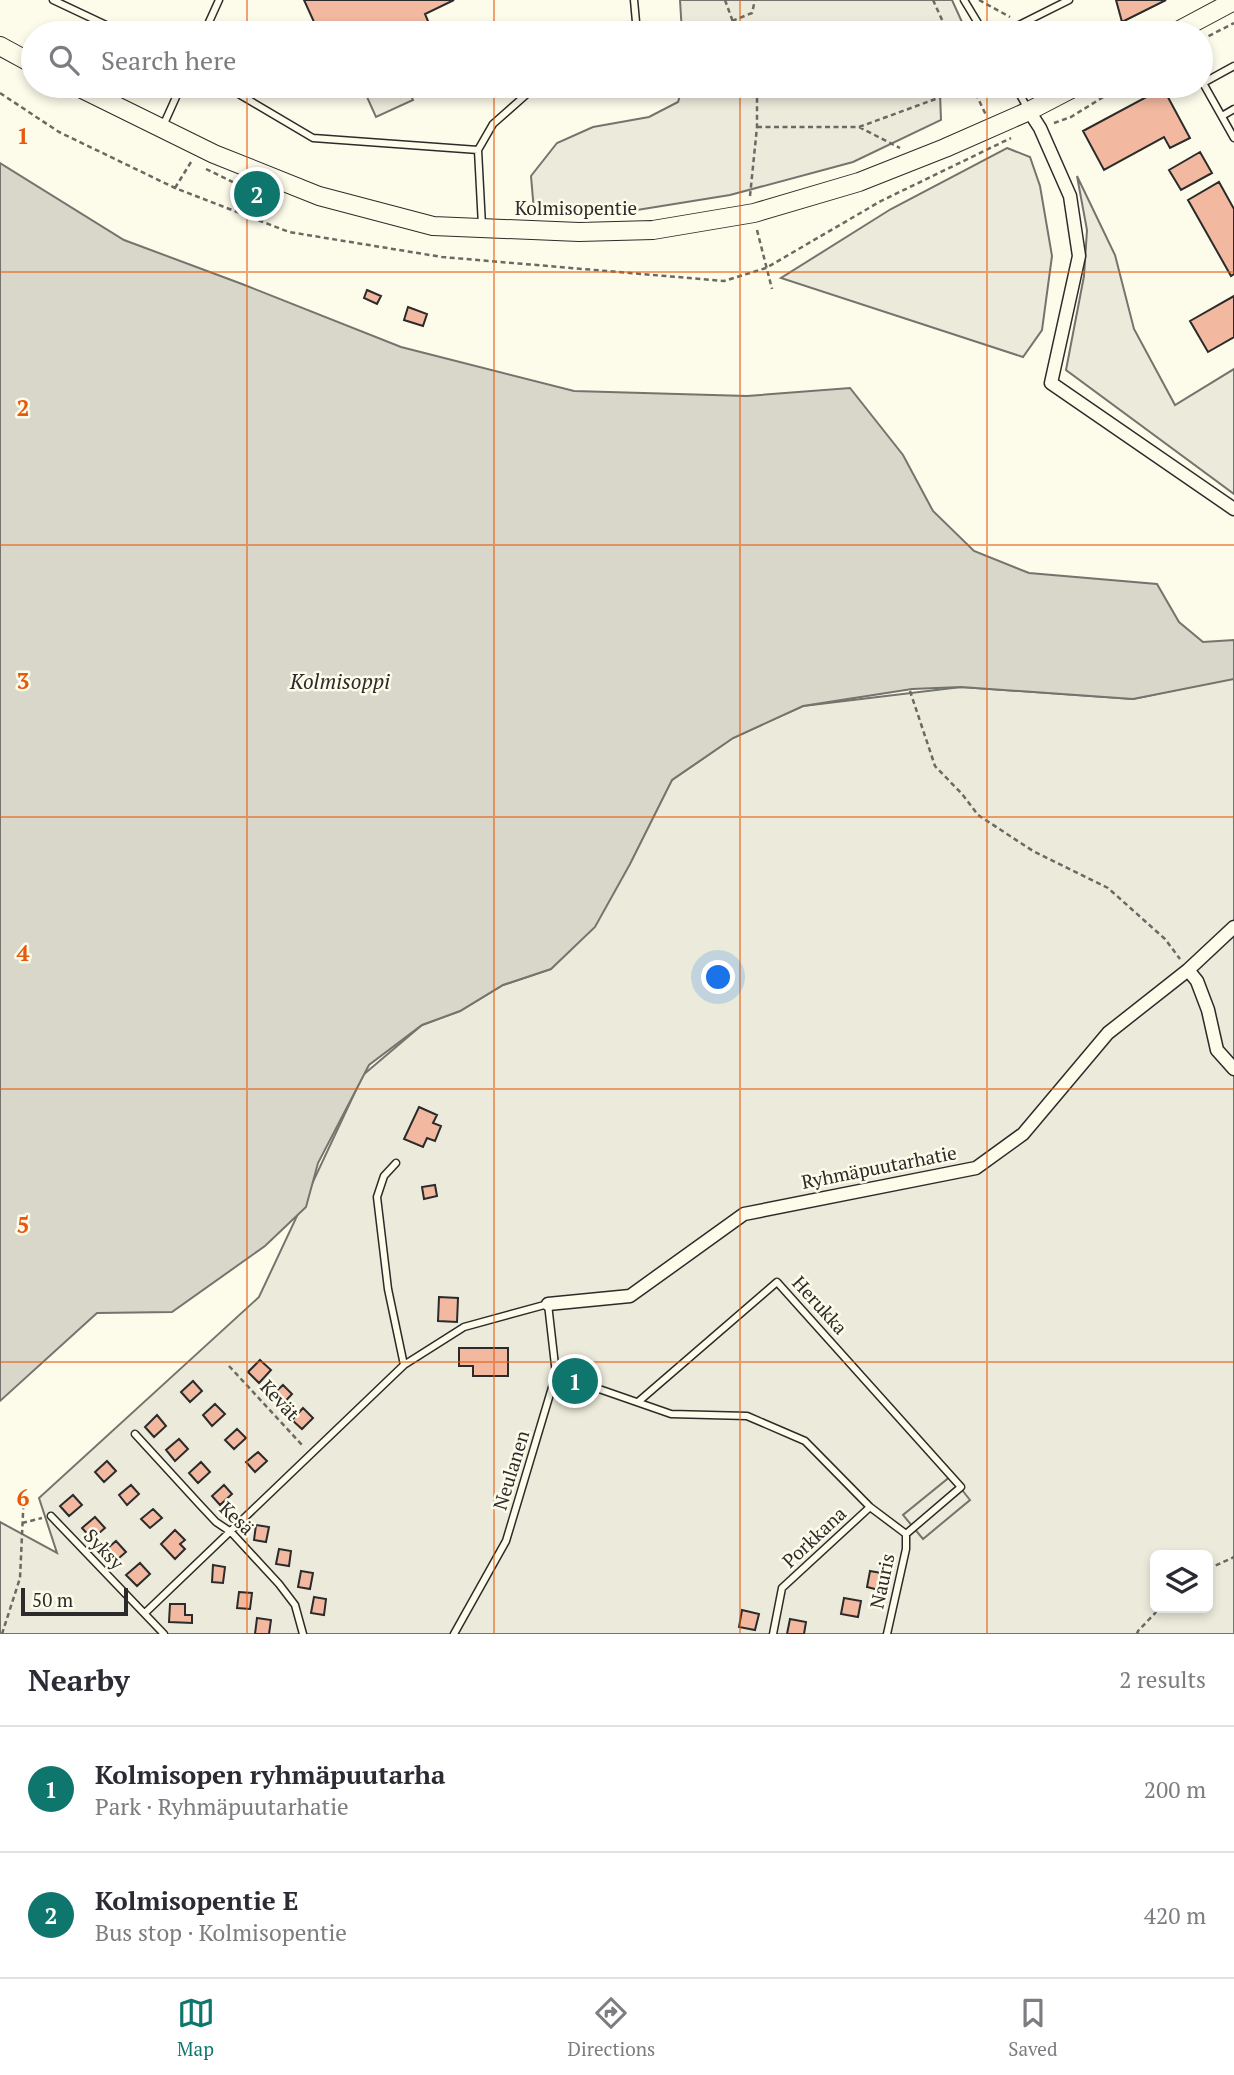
<!DOCTYPE html>
<html lang="en">
<head>
<meta charset="utf-8">
<style>
	:root { --surface:#fff; --page:#f7f7f7; --text:#2b2b33; --muted:#7c7c81; --line:#e1e1e2; --accent:#0f766e }
	body { margin:0; font-family:"PT Serif",serif; background:var(--page); color:var(--text) }
	.controls { position:absolute; right:21px; bottom:21px; display:grid; overflow:hidden; border-radius:10px; box-shadow:0 4px 10px #0003 }
	.controls button { width:63px; height:63px; display:grid; place-items:center; padding:0; border:0; border-bottom:2px solid var(--line); background:var(--surface); color:var(--text); font:35px sans-serif }
	.scale { position:absolute; left:21px; bottom:18px; width:107px; box-sizing:border-box; padding-left:7px; border:4px solid #2b2b2b; border-top:0; font-size:19px; line-height:24px; white-space:nowrap; color:#2b2b2b; -webkit-text-stroke:5px #fdfbea; paint-order:stroke }
	.you { position:absolute; left:719px; top:978px; width:24px; height:24px; margin:-18px; border:5px solid #fff; border-radius:50%; background:#1a73e8; box-shadow:0 0 0 10px #1a73e833 }
	.badge { display:grid; place-items:center; width:46px; height:46px; border-radius:50%; background:var(--accent); color:#fff; font-size:23px; font-weight:700 }
	.pin { position:absolute; translate:-50% -50%; border:4px solid #fff; box-shadow:0 2px 7px #0006 }
	.list { margin:0; padding:0; list-style:none }
	h2 { display:flex; justify-content:space-between; align-items:center; height:91px; margin:0; padding:0 28px; font-size:30px }
	h2 small { font-size:23px; font-weight:400; color:var(--muted) }
	.list li { display:grid; grid-template-columns:46px 1fr auto; gap:21px; align-items:center; box-sizing:border-box; height:126px; padding:0 28px; border-top:2px solid var(--line) }
	.list b { display:block; font-size:26px; white-space:nowrap }
	.list p { margin:0; font-size:23px; white-space:nowrap; color:var(--muted) }
	.list em { font-size:23px; font-style:normal; color:var(--muted) }
	.icon { flex:none; width:38px; height:38px; fill:none; stroke:currentColor; stroke-width:2; stroke-linecap:round; stroke-linejoin:round }
	.map { position:relative; flex:none; width:1234px; height:1634px; overflow:hidden }
	.search { position:absolute; background:var(--surface); box-shadow:0 4px 10px #0003; left:21px; right:21px; top:21px; height:77px; display:flex; align-items:center; gap:18px; box-sizing:border-box; padding:0 24px; border-radius:38px; color:var(--muted); font-size:26px }
	.sheet { height:343px; background:var(--surface) }
	nav { display:flex; justify-content:space-around; align-items:center; box-sizing:border-box; height:98px; border-top:2px solid var(--line); background:var(--surface); font-size:19px; color:var(--muted) }
	nav a { display:grid; justify-items:center; gap:4px }
	nav .on { color:var(--accent) }
	.map>svg:first-child { display:block }
</style>
</head>
<body>
<div class="map">
<svg width="1234" height="1634" viewBox="0 0 1234 1634">
	<rect width="100%" height="100%" fill="#fdfbea"/>
	<!-- green -->
	<path fill="#ecebdb" stroke="#74746e" stroke-width="2" fill-rule="evenodd" d="M680 0H952L967 33H682Z
		M683 86H944L940 94 941 120 853 162 730 195 606 215 534 211 531 176 557 143 593 127 649 117 678 102Z
		M1007 148 1030 157 1040 186 1052 256 1042 330 1023 357 781 278 891 209Z
		M1077 176 1115 255 1134 329 1175 405 1234 369V494L1066 370 1084 276 1087 230Z
		M1234 678V1634H0V1522L57 1553 39 1498 259 1297 363 1075 422 1025 460 1011 503 985 551 969 672 780 733 738 803 706 961 687 1133 699ZM1155 1555H1208V1608H1155Z"/>
	<!-- parking -->
	<path fill="#eceadb" stroke="#74746e" stroke-width="2" d="M362 86H407L413 100 376 117Z
		M951 1476 970 1500 923 1539 903 1515Z"/>
	<!-- water -->
	<path fill="#d8d7c9" stroke="#74746e" stroke-width="2" d="M0 163 124 240 242 284 401 347 574 391 747 396 850 388 903 455 933 511 974 551 1029 573 1157 584 1179 622 1203 642 1234 640V679L1133 699 961 687 912 689 803 706 733 738 672 780 630 864 595 927 551 969 503 985 460 1011 422 1025 369 1065 318 1163 306 1207 265 1246 172 1312 97 1313 0 1401Z"/>
	<!-- building -->
	<path fill="#f2b8a0" stroke="#2b2b2b" stroke-width="2" d="M304 0H454L425 14 433 33H319Z
		M1116 0H1166L1122 22Z
		M1163 88 1190 138 1170 148 1164 137 1104 170 1083 131Z
		M1200 152 1212 173 1181 190 1169 170Z
		M1219 182 1234 209V274L1231 276 1188 200Z
		M367 290 381 296 377 304 364 298Z
		M1234 296V337L1208 352 1190 321Z
		M408 307 427 314 423 326 404 320Z
		M419 1107 437 1115 433 1123 441 1126 435 1141 427 1138 423 1147 404 1139Z
		M435 1185 437 1196 424 1199 422 1187Z
		M439 1297 458 1298 457 1322 438 1321Z
		M459 1348H508V1376H473V1366H459Z
		M260 1360 271 1370 259 1383 248 1372Z
		M193 1381 202 1391 190 1402 181 1392Z
		M283 1385 292 1394 281 1406 271 1396Z
		M215 1404 225 1414 212 1426 203 1415Z
		M303 1408 313 1418 302 1429 292 1420Z
		M157 1415 166 1426 154 1437 145 1427Z
		M237 1429 246 1438 234 1449 225 1440Z
		M179 1439 188 1449 175 1461 166 1450Z
		M258 1452 267 1461 255 1472 246 1462Z
		M107 1461 116 1471 104 1482 95 1472Z
		M201 1462 210 1472 198 1483 189 1473Z
		M131 1485 139 1494 127 1505 119 1495Z
		M224 1485 232 1494 220 1505 212 1496Z
		M73 1495 82 1505 69 1516 60 1506Z
		M153 1509 162 1518 150 1528 141 1519Z
		M95 1517 105 1528 92 1539 82 1528Z
		M256 1525 269 1527 266 1542 254 1540Z
		M175 1530 185 1540 180 1544 185 1549 175 1559 161 1544Z
		M116 1541 126 1552 112 1564 102 1553Z
		M279 1549 291 1551 289 1566 276 1564Z
		M140 1563 150 1574 137 1586 126 1575Z
		M213 1565 225 1567 223 1583 212 1582Z
		M301 1571 313 1573 310 1589 298 1587Z
		M870 1571 887 1574 883 1591 867 1587Z
		M239 1592 252 1593 250 1609 237 1608Z
		M314 1597 326 1599 324 1615 311 1613Z
		M844 1598 861 1601 858 1617 841 1614Z
		M170 1604H185V1615H192V1623L169 1622Z
		M742 1610 759 1614 755 1630 739 1627Z
		M257 1618 271 1620 269 1634H255Z
		M790 1619 806 1622 804 1634H787Z"/>
	<g fill="none" stroke-linecap="round" stroke-linejoin="round">
		<!-- lane casing -->
		<g stroke="#2b2b2b" stroke-width="9">
			<path id="lane" d="M53 0 123 33
				M634 0 637 33
				M964 0 984 33
				M204 33 219 0
				M1003 33 1069 0
				M1234 66 1203 83 1234 138
				M225 86 313 138 478 150
				M1015 86 1028 109
				M1222 116 1234 109
				M163 126 181 86
				M482 226 478 150 493 124 536 86
				M404 1365 464 1327 548 1304 556 1374 506 1541 454 1634
				M556 1374 671 1414 747 1416 805 1441 870 1507 906 1534
				M638 1402 777 1282 961 1487 906 1534
				M135 1434 201 1506 216 1522 231 1532 279 1584 295 1605 303 1634
				M51 1516 164 1634
				M145 1613 404 1365 388 1289 377 1197 384 1176 396 1163
				M773 1634 782 1588 870 1507
				M887 1634 906 1549V1534"/>
		</g>
		<!-- street casing -->
		<g stroke="#2b2b2b" stroke-width="15">
			<path id="street" d="M1029 111 1040 128 1070 196 1079 256 1051 383 1234 509
				M1188 970 1197 981 1208 1010 1217 1050 1234 1069
				M548 1304 630 1296 744 1214 976 1168 1023 1134 1108 1033 1188 970 1234 927"/>
		</g>
		<!-- secondary casing -->
		<g stroke="#2b2b2b" stroke-width="20">
			<path id="secondary" d="M1174 33 1234 1
				M0 46 33 64
				M76 86 214 154 319 196 433 226 579 232 653 230 754 213 859 182 945 148 1029 111 1077 86"/>
		</g>
		<!-- path -->
		<path stroke="#6a6964" stroke-width="2.5" stroke-dasharray="5 3.5" stroke-linecap="butt" d="M725 0 737 33
			M933 0 948 33
			M979 0 1010 17
			M732 21 752 13 755 0
			M1201 40 1234 23
			M972 86 986 115
			M0 93 59 132 175 188 289 232 442 257 724 281 766 268 881 201 1011 138
			M1054 123 1071 117 1121 86
			M757 127H859L900 148
			M859 127 971 86
			M206 169 257 194
			M175 188 191 162
			M750 196 757 127V91L755 86
			M757 230 772 289
			M910 691 935 766 962 794 978 815 1033 851 1108 888 1165 939 1180 959
			M229 1366 303 1446
			M22 1523 42 1518
			M1208 1569 1234 1557
			M2 1634 20 1578 24 1492
			M1137 1634 1138 1631 1160 1608"/>
		<!-- lane -->
		<use href="#lane" stroke="#fdfbea" stroke-width="6"/>
		<!-- street -->
		<use href="#street" stroke="#fdfbea" stroke-width="12"/>
		<!-- secondary -->
		<use href="#secondary" stroke="#fdfbea" stroke-width="18"/>
	</g>
	<!-- grid -->
	<path fill="none" stroke="#e8590c" stroke-width="2" stroke-opacity="0.55" d="M247 0V33M494 0V33M740 0V33M987 0V33M247 86V1634M494 86V1634M740 86V1634M987 86V1634M0 272H1234M0 545H1234M0 817H1234M0 1089H1234M0 1362H1234"/>
	<g text-anchor="middle" stroke-width="5" stroke-linejoin="round" paint-order="stroke">
		<!-- street labels -->
		<g font-size="19" fill="#2b2b2b" stroke="#fdfbea">
			<text x="576" y="215">Kolmisopentie</text>
			<text transform="translate(879 1167) rotate(-11)" y="7">Ryhmäpuutarhatie</text>
			<text transform="translate(820 1305) rotate(48)" y="7">Herukka</text>
			<text transform="translate(280 1400) rotate(47)" y="7">Kevät</text>
			<text transform="translate(511 1470) rotate(-73)" y="7">Neulanen</text>
			<text transform="translate(237 1518) rotate(43)" y="7">Kesä</text>
			<text transform="translate(814 1537) rotate(-43)" y="7">Porkkana</text>
			<text transform="translate(104 1549) rotate(46)" y="7">Syksy</text>
			<text transform="translate(882 1581) rotate(-78)" y="7">Nauris</text>
		</g>
		<!-- water labels -->
		<g font-size="21" font-style="italic" fill="#2b2b2b" stroke="#fdfbea">
			<text x="340" y="689">Kolmisoppi</text>
		</g>
	</g>
	<g font-size="23" text-anchor="middle" font-weight="bold" fill="#e8590c" stroke="#fdfbea" stroke-width="5" stroke-linejoin="round" paint-order="stroke">
		<text x="23" y="144">1</text>
		<text x="23" y="416">2</text>
		<text x="23" y="689">3</text>
		<text x="23" y="961">4</text>
		<text x="23" y="1233">5</text>
		<text x="23" y="1506">6</text>
	</g>
</svg>
<div class="controls">
<button><svg class="icon" aria-label="layers" viewBox="0 0 24 24"><path d="M12 4l9 5-9 5-9-5zM3 14l9 5 9-5"/></svg></button>
</div>
<div class="scale">50 m</div>
<div class="you"></div>
<div class="pin badge" style="left:575px;top:1381px">1</div>
<div class="pin badge" style="left:257px;top:194px">2</div>
<div class="search"><svg class="icon" aria-label="search" viewBox="0 0 24 24"><circle cx="10" cy="10" r="6"/><path d="M15 15l6 6"/></svg>Search here</div>
</div>
<section class="sheet">
<h2>Nearby<small>2 results</small></h2>
<ul class="list">
<li><span class="badge">1</span><div><b>Kolmisopen ryhmäpuutarha</b><p>Park · Ryhmäpuutarhatie</p></div><em>200 m</em></li>
<li><span class="badge">2</span><div><b>Kolmisopentie E</b><p>Bus stop · Kolmisopentie</p></div><em>420 m</em></li>
</ul>
</section>
<nav>
<a class="on"><svg class="icon" aria-label="map" viewBox="0 0 24 24"><path d="M3 6l6-2 6 2 6-2v14l-6 2-6-2-6 2zM9 4v14M15 6v14"/></svg>Map</a>
<a><svg class="icon" aria-label="directions" viewBox="0 0 24 24"><path d="M12 3l9 9-9 9-9-9zM9 14v-3h6M13 9l2 2-2 2"/></svg>Directions</a>
<a><svg class="icon" aria-label="saved" viewBox="0 0 24 24"><path d="M7 4h10v16l-5-4-5 4z"/></svg>Saved</a>
</nav>
</body>
</html>
